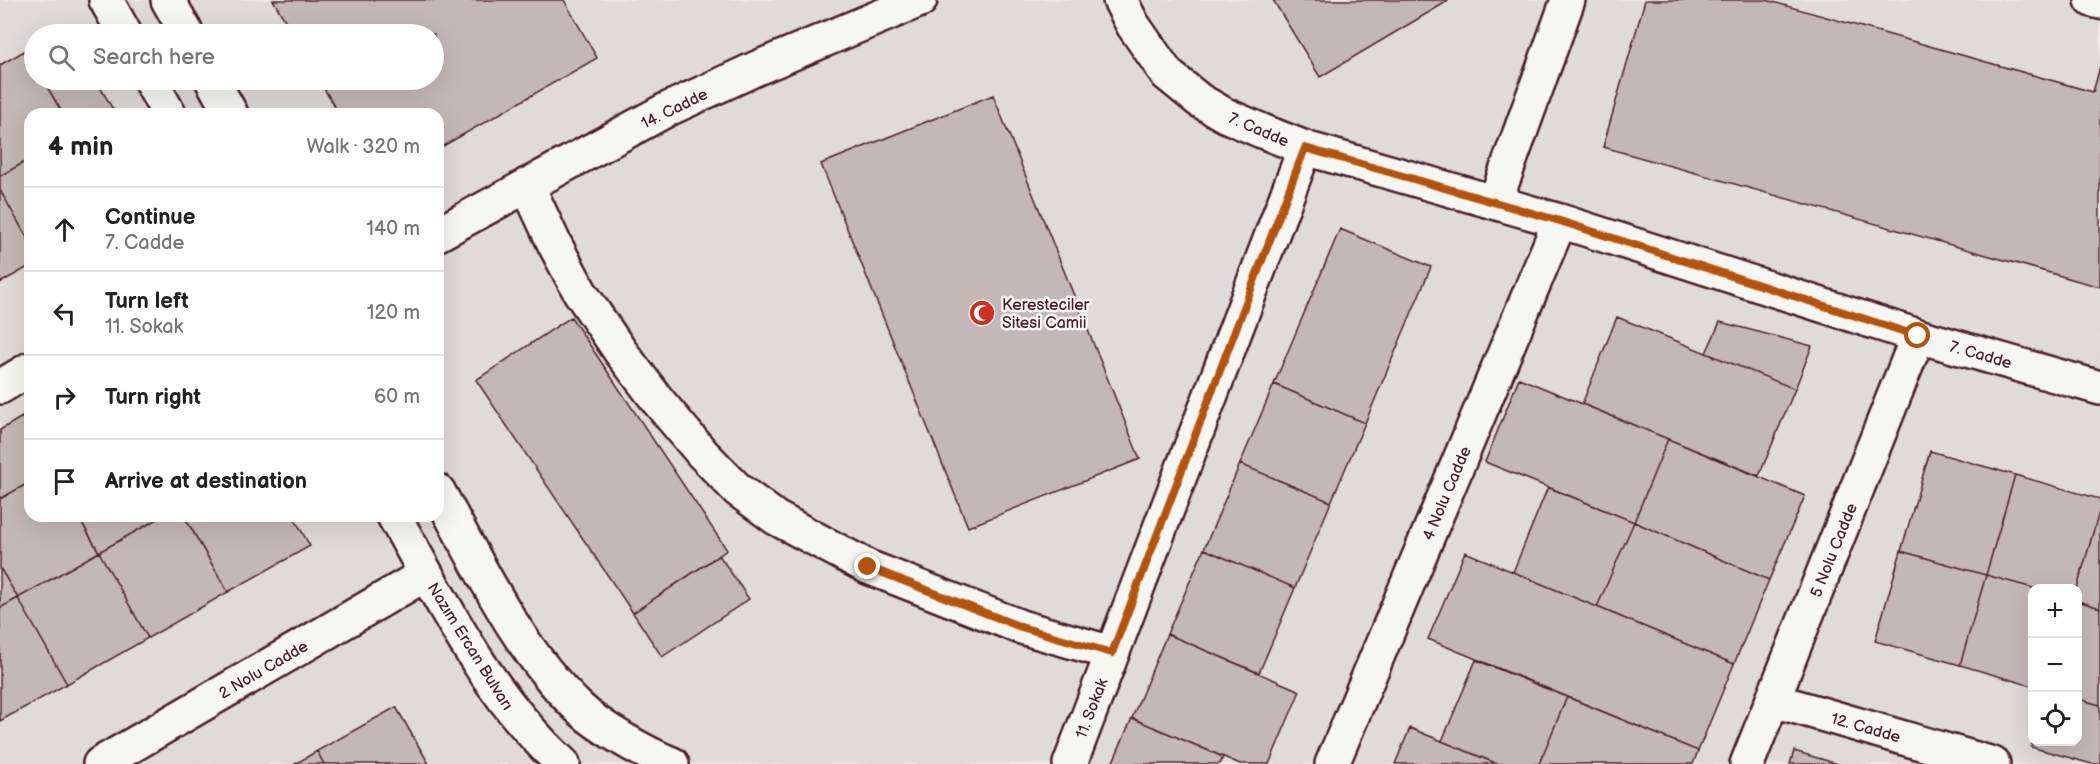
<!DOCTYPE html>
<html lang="en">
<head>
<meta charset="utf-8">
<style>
	:root { --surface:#fff; --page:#f6f6f6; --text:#222; --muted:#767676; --line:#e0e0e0 }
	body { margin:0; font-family:"Balsamiq Sans",sans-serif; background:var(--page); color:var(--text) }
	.controls { position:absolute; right:18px; bottom:18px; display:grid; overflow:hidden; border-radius:12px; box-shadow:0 6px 24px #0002 }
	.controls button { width:54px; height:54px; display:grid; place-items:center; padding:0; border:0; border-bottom:2px solid var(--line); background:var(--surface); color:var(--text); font:30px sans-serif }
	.stop { position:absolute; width:18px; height:18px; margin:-14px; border:4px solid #b45309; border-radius:50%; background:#fff }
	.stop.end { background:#b45309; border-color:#fff; box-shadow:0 2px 6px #0008 }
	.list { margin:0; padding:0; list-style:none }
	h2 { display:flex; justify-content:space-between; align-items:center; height:78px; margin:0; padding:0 24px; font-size:26px }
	h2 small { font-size:20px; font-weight:400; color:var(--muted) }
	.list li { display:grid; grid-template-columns:39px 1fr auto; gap:18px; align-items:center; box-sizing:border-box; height:84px; padding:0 24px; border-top:2px solid var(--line) }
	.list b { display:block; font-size:22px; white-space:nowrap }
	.list p { margin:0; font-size:20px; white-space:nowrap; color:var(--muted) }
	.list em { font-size:20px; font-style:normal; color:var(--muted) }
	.icon { flex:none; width:33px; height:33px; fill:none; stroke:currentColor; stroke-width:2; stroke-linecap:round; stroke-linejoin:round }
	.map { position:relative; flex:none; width:2100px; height:764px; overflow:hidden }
	.search { position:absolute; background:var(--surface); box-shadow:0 6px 24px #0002; left:24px; top:24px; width:420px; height:66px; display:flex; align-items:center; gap:15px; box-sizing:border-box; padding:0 21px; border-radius:33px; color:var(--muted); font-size:22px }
	.panel { position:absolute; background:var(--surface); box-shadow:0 6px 24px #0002; left:24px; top:108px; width:420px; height:414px; border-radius:18px }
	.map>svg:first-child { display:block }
</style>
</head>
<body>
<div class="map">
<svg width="2100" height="764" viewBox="0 0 2100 764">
	<rect width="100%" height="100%" fill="#ece9e6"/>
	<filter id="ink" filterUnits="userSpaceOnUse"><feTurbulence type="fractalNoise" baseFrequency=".0167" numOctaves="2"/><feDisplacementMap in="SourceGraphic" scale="12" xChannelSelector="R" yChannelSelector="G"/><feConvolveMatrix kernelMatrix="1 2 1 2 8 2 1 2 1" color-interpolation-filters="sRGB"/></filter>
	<g filter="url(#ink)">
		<!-- built -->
		<path fill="#e0dad8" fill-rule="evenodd" d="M0 0H2100V764H0ZM34 34H434V80H34ZM30 114H438V516H30ZM2032 588H2078V742H2032Z"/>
		<!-- building -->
		<path fill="#c4b7b7" stroke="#4a1f2b" stroke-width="1.5" d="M273 0H564L597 58 438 149V114H339L319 80H434V34H293Z
			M1273 0H1447L1448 1 1320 77Z
			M1645 0H1766L2093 92 2100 67V287L1603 147Z
			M67 27 71 34H53Z
			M34 45V65L26 50Z
			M26 50 34 65V80H43L63 114H30V159L0 176V65Z
			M43 80H96L114 111 110 114H63Z
			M993 95 1140 459 968 527 821 164Z
			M30 159V243L0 190V176Z
			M0 190 30 243V266L0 283Z
			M1340 229 1431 267 1365 423 1274 384Z
			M571 317 727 550 633 613 476 380Z
			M1617 317 1795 389 1759 476 1582 404Z
			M1720 322 1812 346 1795 389 1706 353Z
			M1519 378 1668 439 1634 522 1485 462Z
			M1274 384 1365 423 1331 502 1240 464Z
			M22 417 30 431V482L0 499V430Z
			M1668 439 1805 496 1769 580 1634 522Z
			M1930 451 2015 475 1986 575 1901 551Z
			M1240 464 1331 502 1295 588 1204 549Z
			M2015 475 2100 499V509L2077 588H2033L1986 575Z
			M30 482V516H78L99 552 18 598 0 568V499Z
			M1548 487 1634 522 1597 607 1513 572Z
			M2100 509V608L2078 601 2077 588Z
			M78 516H163L99 552Z
			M163 516H184L228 592 148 638 99 552Z
			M184 516H293L310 546 228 592Z
			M1634 522 1769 580 1734 664 1597 607Z
			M1204 549 1295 588 1259 673 1167 634Z
			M1901 551 1986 575 1960 665 1875 641Z
			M99 552 148 638 67 684 18 598Z
			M1465 552 1734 664 1698 751 1428 639Z
			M719 555 749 599 662 657 633 613Z
			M0 568 18 598 0 608Z
			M1986 575 2033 588 2032 686 1960 665Z
			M18 598 67 684 0 721V608Z
			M2078 601 2100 608V705L2078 699Z
			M1167 634 1300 691 1269 764H1240L1132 718Z
			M1476 660 1567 697 1539 764H1497L1442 741Z
			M1567 697 1698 751 1693 764H1539Z
			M2078 699 2100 705V764H2092L2031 747 2033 742H2078Z
			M396 707 429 764H324L317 751Z
			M1132 718 1223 757 1220 764H1112Z
			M1410 728 1493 762 1492 764H1395Z
			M317 751 324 764H295Z
			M1794 751 1838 764H1839H1790Z"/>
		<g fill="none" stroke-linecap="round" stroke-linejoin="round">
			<!-- minor casing -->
			<g stroke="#4a1f2b" stroke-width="38">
				<path id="minor" d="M527 185 554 243 580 292 620 351 659 402 702 453 738 490 776 518 868 567 1021 627 1112 653
					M1495 202 1568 0
					M1070 764 1305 148"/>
			</g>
			<!-- tertiary casing -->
			<g stroke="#4a1f2b" stroke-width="38">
				<path id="tertiary" d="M1120 0 1133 25 1167 74 1199 100 1225 115 1262 131 1305 148 1560 221 1918 336 2100 388
					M2092 0 2100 2
					M438 234 666 110 757 68 920 0
					M0 387 30 369
					M1773 700 1993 764
					M100 764 426 574
					M1332 764 1560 221
					M1747 764 1918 336"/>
			</g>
			<!-- secondary casing -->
			<g stroke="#4a1f2b" stroke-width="38">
				<path id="secondary" d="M106 0 125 34
					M168 0 187 34
					M150 80 169 114
					M212 80 231 114
					M438 491C479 565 516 647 578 707 599 727 644 753 672 764
					M394 516C443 603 488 696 563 764"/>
			</g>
			<!-- minor -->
			<use href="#minor" stroke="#f6f6f2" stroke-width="33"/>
			<!-- tertiary -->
			<use href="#tertiary" stroke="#f6f6f2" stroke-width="33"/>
			<!-- secondary -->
			<use href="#secondary" stroke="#f6f6f2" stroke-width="33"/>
		</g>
	</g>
	<g fill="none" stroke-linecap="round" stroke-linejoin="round" filter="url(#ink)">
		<!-- route -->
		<path stroke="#b45309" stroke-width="8" d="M868 567 1021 627 1112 653 1305 148 1560 221 1918 336"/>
	</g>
	<!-- icons -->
	<defs>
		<g id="mosque-disc" transform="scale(1.35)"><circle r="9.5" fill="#c8321e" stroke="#f6f6f2"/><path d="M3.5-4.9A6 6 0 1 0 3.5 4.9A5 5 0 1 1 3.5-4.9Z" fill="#fff"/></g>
	</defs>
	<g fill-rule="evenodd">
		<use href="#mosque-disc" x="982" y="313"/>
	</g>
	<g text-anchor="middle" stroke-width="5" stroke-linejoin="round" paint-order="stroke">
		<!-- street labels -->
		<g font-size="16" fill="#4a1f2b" stroke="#f6f6f2">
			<text transform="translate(674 108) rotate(-26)" y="6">14. Cadde</text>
			<text transform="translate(1259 129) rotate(23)" y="6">7. Cadde</text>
			<text transform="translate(1981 354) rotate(16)" y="6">7. Cadde</text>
			<text transform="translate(1446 493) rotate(-67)" y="6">4 Nolu Cadde</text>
			<text transform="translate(1833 550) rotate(-68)" y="6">5 Nolu Cadde</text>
			<text transform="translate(471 646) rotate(58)" y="6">Nazım Ercan Bulvarı</text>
			<text transform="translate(263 669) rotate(-30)" y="6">2 Nolu Cadde</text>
			<text transform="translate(1091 708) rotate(-69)" y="6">11. Sokak</text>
			<text transform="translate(1866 727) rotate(16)" y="6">12. Cadde</text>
		</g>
		<!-- poi labels -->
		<g font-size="16" fill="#4a1f2b" stroke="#f6f6f2" text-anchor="start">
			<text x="1002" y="310">Keresteciler<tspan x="1002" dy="18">Sitesi Camii</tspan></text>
		</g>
	</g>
</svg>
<div class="controls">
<button>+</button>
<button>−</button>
<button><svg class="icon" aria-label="locate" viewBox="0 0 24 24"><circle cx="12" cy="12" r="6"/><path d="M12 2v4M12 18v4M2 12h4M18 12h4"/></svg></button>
</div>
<div class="stop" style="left:1918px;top:336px"></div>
<div class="stop end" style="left:868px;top:567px"></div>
<div class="search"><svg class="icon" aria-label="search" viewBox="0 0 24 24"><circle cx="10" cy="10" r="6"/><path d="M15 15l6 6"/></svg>Search here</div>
<section class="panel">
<h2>4 min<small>Walk · 320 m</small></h2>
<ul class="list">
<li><svg class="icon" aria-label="ahead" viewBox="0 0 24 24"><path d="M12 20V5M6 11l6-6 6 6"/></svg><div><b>Continue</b><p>7. Cadde</p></div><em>140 m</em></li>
<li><svg class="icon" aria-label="left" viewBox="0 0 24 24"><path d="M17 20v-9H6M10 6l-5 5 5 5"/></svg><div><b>Turn left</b><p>11. Sokak</p></div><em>120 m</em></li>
<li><svg class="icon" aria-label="right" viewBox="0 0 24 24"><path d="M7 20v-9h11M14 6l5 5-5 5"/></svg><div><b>Turn right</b></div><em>60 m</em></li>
<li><svg class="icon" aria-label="arrive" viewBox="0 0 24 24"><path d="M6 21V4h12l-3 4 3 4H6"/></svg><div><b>Arrive at destination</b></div></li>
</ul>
</section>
</div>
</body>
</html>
